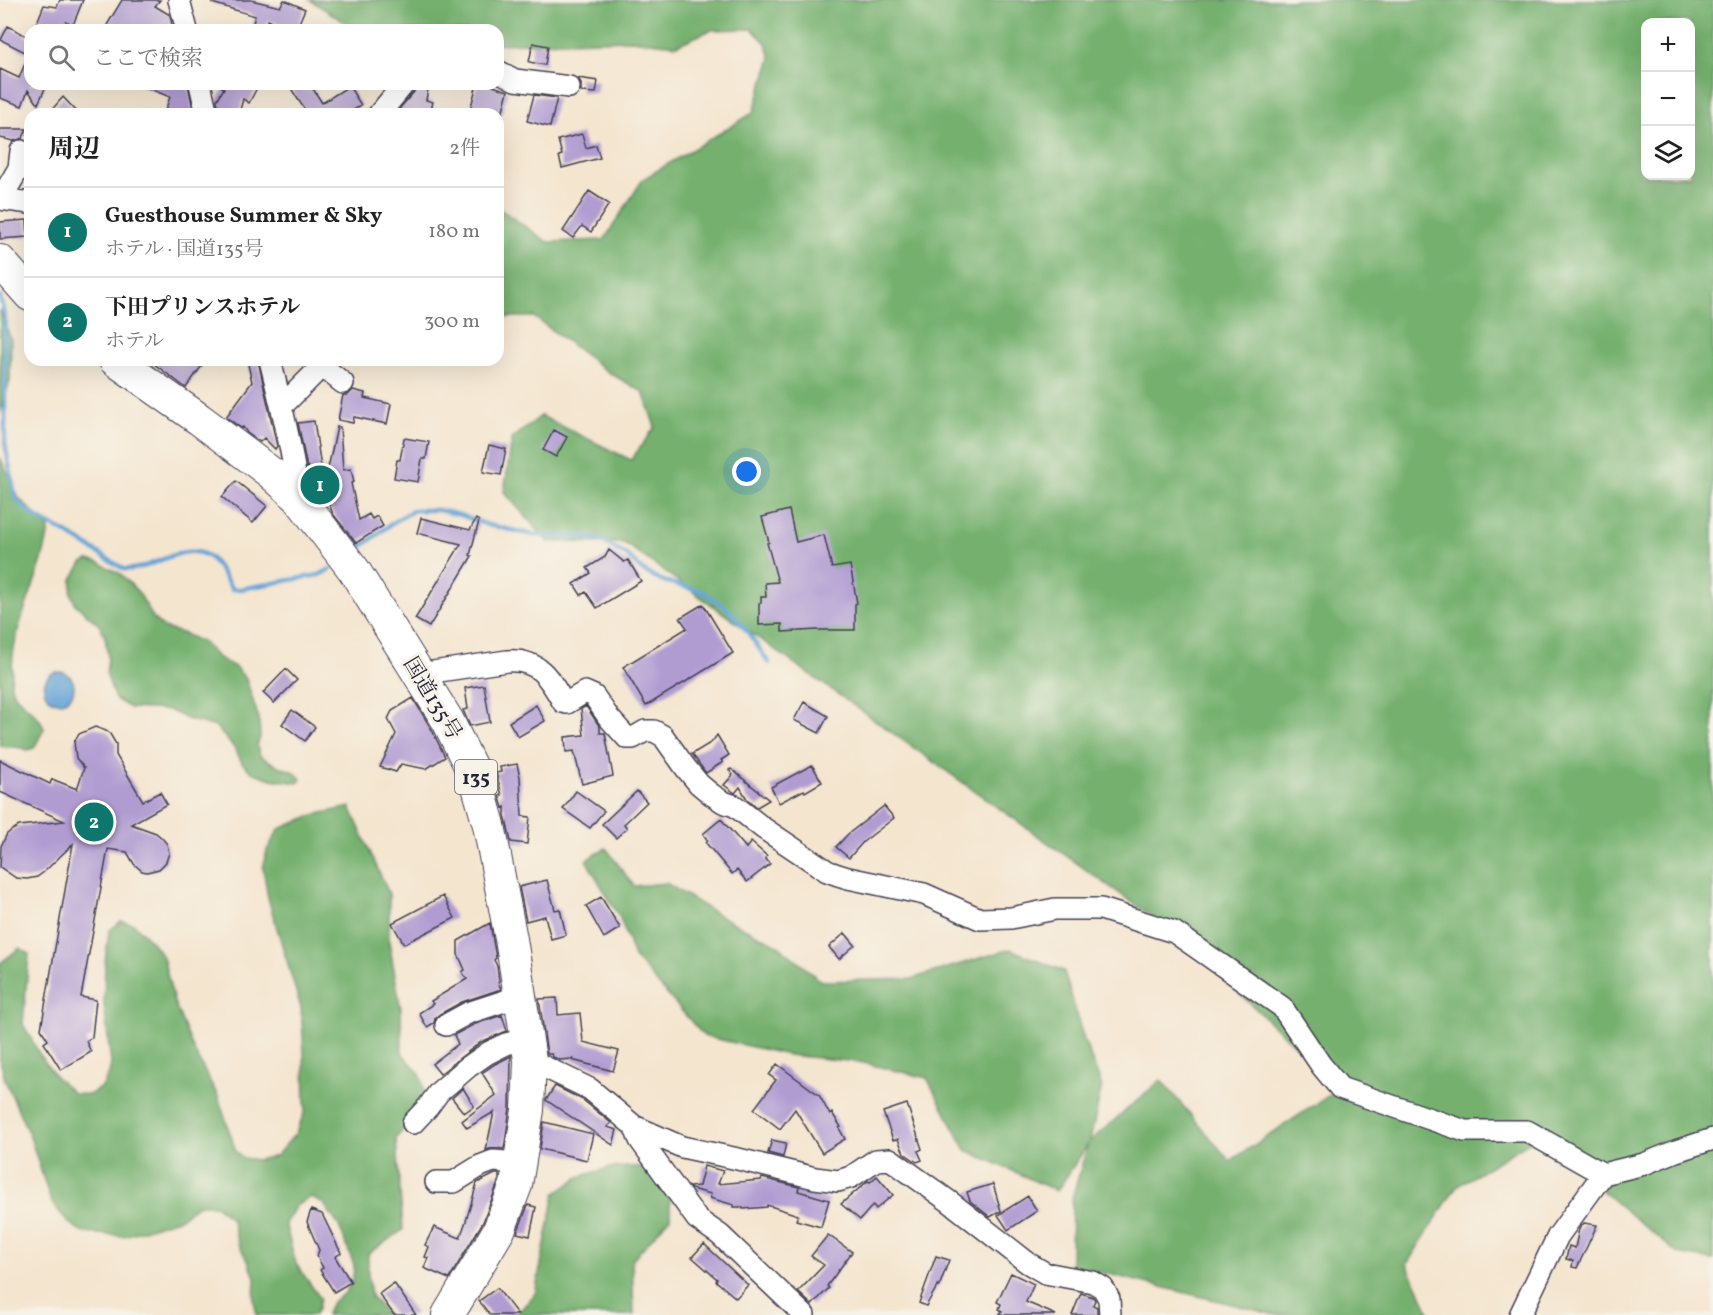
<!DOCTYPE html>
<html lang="ja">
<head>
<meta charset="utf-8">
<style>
	:root { --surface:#fff; --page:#f2f2f2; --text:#222; --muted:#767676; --line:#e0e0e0; --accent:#0f766e }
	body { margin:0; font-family:Vollkorn,"Noto Serif JP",serif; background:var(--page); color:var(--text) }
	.controls { position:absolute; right:18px; top:18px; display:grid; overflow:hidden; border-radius:12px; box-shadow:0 6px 24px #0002 }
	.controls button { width:54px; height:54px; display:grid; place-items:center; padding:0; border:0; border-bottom:2px solid var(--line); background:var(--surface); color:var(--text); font:30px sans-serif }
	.you { position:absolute; left:747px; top:472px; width:21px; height:21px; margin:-15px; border:4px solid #fff; border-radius:50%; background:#1a73e8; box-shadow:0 0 0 9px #1a73e833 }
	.badge { display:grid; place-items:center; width:39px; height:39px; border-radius:50%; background:var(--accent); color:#fff; font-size:20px; font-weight:700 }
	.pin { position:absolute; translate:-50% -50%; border:3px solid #fff; box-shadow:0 2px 6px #0006 }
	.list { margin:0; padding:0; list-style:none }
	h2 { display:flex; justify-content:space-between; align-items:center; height:78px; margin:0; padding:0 24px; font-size:26px }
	h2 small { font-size:20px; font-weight:400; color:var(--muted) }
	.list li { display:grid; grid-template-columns:39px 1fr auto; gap:18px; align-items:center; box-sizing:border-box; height:90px; padding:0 24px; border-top:2px solid var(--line) }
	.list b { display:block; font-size:22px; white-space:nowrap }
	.list p { margin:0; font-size:20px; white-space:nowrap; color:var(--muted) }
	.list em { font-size:20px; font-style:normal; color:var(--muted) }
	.icon { flex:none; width:33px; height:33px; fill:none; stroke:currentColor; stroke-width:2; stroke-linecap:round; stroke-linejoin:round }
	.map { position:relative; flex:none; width:1713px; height:1315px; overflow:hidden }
	.search { position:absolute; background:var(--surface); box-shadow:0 6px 24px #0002; left:24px; top:24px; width:480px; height:66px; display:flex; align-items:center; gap:15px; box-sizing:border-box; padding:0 21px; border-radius:18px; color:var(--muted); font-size:22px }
	.panel { position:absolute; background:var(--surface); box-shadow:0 6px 24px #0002; left:24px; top:108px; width:480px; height:258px; border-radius:18px }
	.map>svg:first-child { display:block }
</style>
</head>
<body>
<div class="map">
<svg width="1713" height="1315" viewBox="0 0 1713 1315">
	<rect width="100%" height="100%" fill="#f7f3e8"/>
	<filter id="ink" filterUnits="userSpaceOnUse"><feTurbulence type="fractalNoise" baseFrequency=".0167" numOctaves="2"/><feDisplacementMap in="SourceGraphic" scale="12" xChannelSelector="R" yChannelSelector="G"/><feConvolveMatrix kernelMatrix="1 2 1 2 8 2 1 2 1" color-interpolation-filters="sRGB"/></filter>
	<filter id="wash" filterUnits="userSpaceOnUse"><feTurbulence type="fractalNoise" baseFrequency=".008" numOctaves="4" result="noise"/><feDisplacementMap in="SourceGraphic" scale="24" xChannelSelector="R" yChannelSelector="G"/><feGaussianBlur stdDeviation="1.35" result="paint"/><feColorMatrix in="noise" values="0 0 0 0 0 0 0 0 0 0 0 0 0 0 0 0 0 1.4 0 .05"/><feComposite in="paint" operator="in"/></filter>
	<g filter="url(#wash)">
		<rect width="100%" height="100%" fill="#f4e5cf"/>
		<!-- forest -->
		<path fill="#74b06e" stroke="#4b6954" stroke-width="1.5" fill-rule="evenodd" d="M310 0H1713V1260L1678 1254 1537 1137 1456 1187 1407 1264 1431 1315H1276L1071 1265 1072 1198 1088 1144 1057 1191 966 1150 927 1078 859 1062 788 1055 704 1036 634 957 620 918 586 860 606 848 634 886 666 883 720 916 778 945 821 981 911 979 1010 949 1064 971 1084 1040 1102 1086 1090 1141 1161 1080 1230 1161 1340 1088 1174 932 624 543 548 542 504 492 512 439 541 416 631 460 655 427 643 392 608 372 534 317H498V208L548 242 604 240 643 179 753 113 771 58 766 43 752 29 711 30 677 45 631 40 498 44V30H357ZM1646 22H1690V176H1646Z
			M0 309 11 340 10 381 0 413Z
			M0 457 18 497 49 528C43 577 12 621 12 672 12 676 11 681 11 686 14 703 40 710 44 729L34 748 27 750C15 744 11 749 0 746Z
			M88 560 98 562 121 574 139 593 154 619 164 628 185 634 204 643 217 657 235 667 246 679 259 719 260 737 257 746 260 756 278 766 295 772 301 779 298 783 271 779 252 772 242 763 235 749 216 727 187 719 169 710 130 708 115 699 106 673 108 657 105 637 99 625 76 605 71 594 72 579 82 563Z
			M350 807 389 894V942L401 1009 402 1053 420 1074 426 1098 396 1139 403 1230 368 1254V1274L371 1296 387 1315H326L332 1302 345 1293 353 1279 354 1265 339 1226 324 1204 311 1197 297 1205 285 1223 296 1264 320 1298 318 1309 314 1315H257L254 1301 255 1277 248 1261 238 1243 232 1220 215 1205H197L181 1218 124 1236 84 1233 69 1223 51 1202 30 1137 5 1080 0 1060V963L20 948 29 954 23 1024 39 1053 54 1075 73 1093 89 1095 103 1086 109 1073 111 1064 104 1005 105 961 109 931 121 921 134 924 153 943 163 957 174 1002 195 1053 218 1096 236 1152 243 1158 258 1160 276 1156 296 1133 305 1111 304 1051 301 1008 268 898 263 868 267 850 279 829 313 815Z
			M648 1166 670 1198V1218L632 1260 634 1315H516L535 1294 555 1194 579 1177 609 1168Z"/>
		<!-- water -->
		<path fill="#63a3d6" stroke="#426288" stroke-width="1.5" d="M44 687a15 15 0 1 1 30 0a15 15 0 1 1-30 0Z"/>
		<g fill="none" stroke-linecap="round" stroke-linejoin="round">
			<!-- stream -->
			<path stroke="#63a3d6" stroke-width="4.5" d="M0 297 5 317V443L15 496C26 516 49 523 68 534 87 545 105 558 124 569 151 572 180 542 206 555 215 559 226 580 232 589H240L319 575 331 569
				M357 550 395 521 414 510H438L460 515 488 525 534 535 586 537 600 540 628 556 642 570 660 580 703 592 727 608 747 631 769 663"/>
		</g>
		<g id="blocks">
			<!-- building -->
			<path fill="#b19cd2" d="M60 0H83L73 25 66 22 63 30H34L44 5 57 7Z
				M122 0H160L155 6 170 15 172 25 169 30H104Z
				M213 0H251L280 7 284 0 305 9 296 30H292L268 20 266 30H251L255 16 212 3Z
				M8 26 30 38V84H47L38 104 28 90 22 106 0 98V69L19 78 29 54 1 40Z
				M533 43 548 46 545 65 529 62Z
				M578 78 598 81 596 93 581 92V83Z
				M138 84H188L194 114H164L170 97Z
				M217 84H259L249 103 243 99 239 114 219 112 217 100 224 88Z
				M288 84H310L322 103 349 86 361 105 348 114H305L307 113Z
				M416 84H429L426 100 433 102 430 114H399L400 108 414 92Z
				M477 84H487L508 91 502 114H469Z
				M534 95 557 98 550 127 527 121Z
				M63 97 79 114H48Z
				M0 129H27L23 138 14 141 0 138Z
				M582 134 586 148 596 145 600 158 562 168 559 156 562 155 558 140Z
				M589 191 609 204 591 232 582 226 573 238 563 231Z
				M27 220 28 237 0 239V222Z
				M149 360H206L186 388Z
				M247 360H258L277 446 275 449 264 438 260 442 247 433 243 427 241 428 226 417 252 382Z
				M353 390 365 393 364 398 391 404 387 424 354 417 353 423 338 420 343 395H348Z
				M314 421 324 487 337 427H340L343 470 351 469 354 482 351 483 359 520 369 514 372 519 377 516 383 526 356 543 333 514 325 494V496L321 497 313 486 308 467 307 468 298 423Z
				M554 430 567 437 556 457 543 450Z
				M404 438 429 442 426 459H422L418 482 394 478 397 460H400Z
				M489 445 506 449 501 475 483 472Z
				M236 481 267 506 253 523 222 497Z
				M789 510 796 542 824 535 832 568 850 565 857 603 855 604V630H818L782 632V624L759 625V603H761V597H766L765 583 778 582 767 543 769 542 762 517Z
				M421 518 470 530 476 519 479 521 470 555 472 556 429 627 415 619 461 544 417 533Z
				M609 550 624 562 628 560 641 581 597 608 586 592 581 595 574 584 591 573 587 568 605 557Z
				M703 604 733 653 646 706 623 667 687 628 680 618Z
				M286 669 297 680 274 703 263 693Z
				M484 685 490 722 470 726 463 710 468 709 465 688Z
				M413 698 432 730 445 757 426 769 401 764 396 772 380 767 396 734 388 719 392 711Z
				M804 702 828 716 819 733 794 720Z
				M536 705 545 721 518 737 509 722Z
				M586 706 600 727V733H605L613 776 582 784 574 751 566 752 565 737 584 735 581 709Z
				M292 710 315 727 305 741 282 724Z
				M95 727 106 731 110 734 116 744V755L143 801 160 792 167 804 131 824 156 833 162 838 167 844 169 853 166 862 159 869 147 872 142 871 134 864 127 852 108 849 81 997 96 1000 92 1037 86 1041 91 1052 61 1070 44 1043 48 1040 41 1029 73 844 44 872 37 877 27 879 16 878 0 867 1 846 7 834 12 830 19 826 64 821 0 792V760L50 784 52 779 77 789 84 768 76 758 74 742 79 734Z
				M717 735 729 755 721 760 723 762 706 773 692 754 712 742Z
				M517 764 520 777 522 816 530 817 527 844 511 842 505 815V807L503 808 499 795H502L496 773 501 772 500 767Z
				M812 765 822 782 805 792 804 790 779 803 771 787Z
				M731 769 735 772 769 800 757 807 747 799 740 787 735 793 724 785 733 775 729 770Z
				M576 791 604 811 590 828 563 809Z
				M637 791 647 802 624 824 627 828 616 838 602 824Z
				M884 806 894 818 863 842 849 858 836 847 848 834Z
				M721 819 746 848 751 842 767 856 765 858 770 864 747 882 737 870 732 874 706 843 708 841 703 834Z
				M547 880 555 910 560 909 566 935 551 939 545 916 526 921 519 887Z
				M443 896 455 918 404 944 392 923Z
				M601 897 620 928 604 938 586 906Z
				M490 923 496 958 494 960 497 966 499 981 498 982 501 989 462 1002 440 1014 435 1018 434 1023 427 1027 419 1013 433 1004 431 1001 467 979 462 972 465 970 458 954V941Z
				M845 933 855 945 839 959 829 947Z
				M557 998 558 1015 580 1013 583 1042 619 1051 613 1071 572 1060 573 1059 560 1060 553 1057 552 1054H547L539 999Z
				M502 1015 507 1031 481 1042 461 1057 440 1074 432 1064 458 1044 454 1035 473 1025Z
				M511 1056 510 1108 504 1149 493 1148 486 1150 494 1112 467 1128 462 1121 496 1095 482 1073 495 1064Z
				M777 1064 819 1095 830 1115 832 1113 841 1127 839 1128 845 1139 822 1153 795 1109 780 1129 754 1109 776 1080 769 1075Z
				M555 1086 583 1100 611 1123 607 1127 617 1130 613 1145 546 1100Z
				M463 1088 474 1106 464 1113 452 1098Z
				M907 1104 922 1149 918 1151 922 1160 917 1162 904 1153 898 1139 893 1140 883 1112Z
				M544 1122 593 1134 587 1160 540 1149Z
				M772 1140 786 1143 783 1157 768 1153Z
				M704 1166 723 1171 718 1184 761 1180 762 1178 799 1187 798 1191 829 1200 821 1227 796 1220 798 1215 767 1205V1207L743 1209V1207H734V1205L710 1198 711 1194 691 1189 689 1187 699 1186Z
				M495 1174H499V1180L483 1222 449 1279 424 1268 428 1258 425 1257 429 1247 425 1245 434 1227 460 1238 466 1221 477 1183Z
				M877 1176 893 1195 876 1209 873 1205 860 1220 841 1204 868 1181 870 1182Z
				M993 1184 1001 1211 990 1217 970 1201 967 1192Z
				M1028 1196 1037 1211 1008 1230 998 1215Z
				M528 1205 536 1207 530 1236 517 1233Z
				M311 1210 322 1214 341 1253 335 1257 351 1282 334 1292 320 1270 323 1268 317 1256 319 1250 307 1222Z
				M1584 1223 1597 1225 1577 1268 1572 1267 1573 1261 1566 1259 1569 1246 1575 1248 1579 1229Z
				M828 1235 852 1252 827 1286 829 1288 812 1305 798 1292 824 1265 811 1256Z
				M704 1244 748 1285 736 1298 716 1281 717 1279 692 1257Z
				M936 1256 949 1260 939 1287 938 1285 926 1306 919 1303Z
				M1011 1273 1034 1284 1026 1302 1056 1315H999L1002 1311 999 1309 1001 1304 997 1302Z
				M394 1283 416 1315H394L379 1294Z
				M497 1288 518 1315H490L479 1301Z
				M1081 1293 1093 1297 1095 1300 1093 1305 1097 1307V1315H1072Z"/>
		</g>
	</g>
	<g filter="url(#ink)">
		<use href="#blocks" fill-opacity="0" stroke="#423f51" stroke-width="1.5"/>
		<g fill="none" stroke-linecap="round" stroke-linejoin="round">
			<!-- minor casing -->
			<g stroke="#423f51" stroke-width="24">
				<path id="minor" d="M179 0 187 30
					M498 71 515 80 569 87
					M200 84 207 114
					M379 114 404 84
					M0 199 30 203
					M1 199 19 168 21 151
					M270 360C281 405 293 450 298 497
					M282 406 322 366 343 383
					M419 674 507 661C538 659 549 677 563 702L567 703 585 692 594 696 609 718 627 738H633L645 731H654L663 736 685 767 699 784 711 794 723 802 735 806 763 828 827 871 838 875 848 878 924 894 980 919 1011 918 1055 909H1101L1174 932 1282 1007 1321 1065 1340 1088 1465 1131H1527L1603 1174
					M446 1025 468 1013 520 996
					M530 1060 590 1089 634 1126 682 1147 738 1159 815 1178 838 1181 851 1177 876 1160 890 1159 950 1202 1028 1263 1045 1273 1093 1282 1103 1288 1109 1299 1110 1315
					M413 1123 428 1107 439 1092 468 1067 488 1053 506 1044 527 1039
					M634 1126 640 1140 697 1219 720 1235 804 1315
					M436 1182H454L480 1166 493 1161 520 1163
					M1520 1315 1558 1236 1603 1174 1644 1164 1676 1151 1713 1139"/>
			</g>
			<!-- highway casing -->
			<g stroke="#423f51" stroke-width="34">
				<path id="highway" d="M0 261 30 295
					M115 360 199 419 271 473 298 497 354 570 448 721 475 776 489 825 511 939 528 1047 530 1060 528 1110 516 1185 499 1230 448 1315"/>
			</g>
			<!-- minor -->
			<use href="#minor" stroke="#fff" stroke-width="21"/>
			<!-- highway -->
			<use href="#highway" stroke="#fff" stroke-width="32"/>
		</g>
	</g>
	<g text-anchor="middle" stroke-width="6" stroke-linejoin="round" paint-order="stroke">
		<!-- shield labels -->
		<rect fill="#f7f3e8" stroke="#62616f" stroke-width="1.5" x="455" y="760" width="42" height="34" rx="4.5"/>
		<g font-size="20" font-weight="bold" fill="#22223b">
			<text x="476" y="784">135</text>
		</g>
		<!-- street labels -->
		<g font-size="21" fill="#22223b" stroke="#f7f3e8">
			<text transform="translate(433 698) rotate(59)" y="7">国道135号</text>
		</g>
	</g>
</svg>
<div class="controls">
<button>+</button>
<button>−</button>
<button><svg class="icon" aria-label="layers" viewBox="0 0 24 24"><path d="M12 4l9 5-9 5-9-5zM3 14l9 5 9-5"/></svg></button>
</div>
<div class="you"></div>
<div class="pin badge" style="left:320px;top:485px">1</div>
<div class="pin badge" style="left:94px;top:822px">2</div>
<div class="search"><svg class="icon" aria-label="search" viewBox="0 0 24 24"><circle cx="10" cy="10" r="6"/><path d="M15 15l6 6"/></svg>ここで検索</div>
<section class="panel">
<h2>周辺<small>2件</small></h2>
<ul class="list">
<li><span class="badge">1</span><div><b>Guesthouse Summer &amp; Sky</b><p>ホテル · 国道135号</p></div><em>180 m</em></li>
<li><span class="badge">2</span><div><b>下田プリンスホテル</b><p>ホテル</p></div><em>300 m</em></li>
</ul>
</section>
</div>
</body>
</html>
